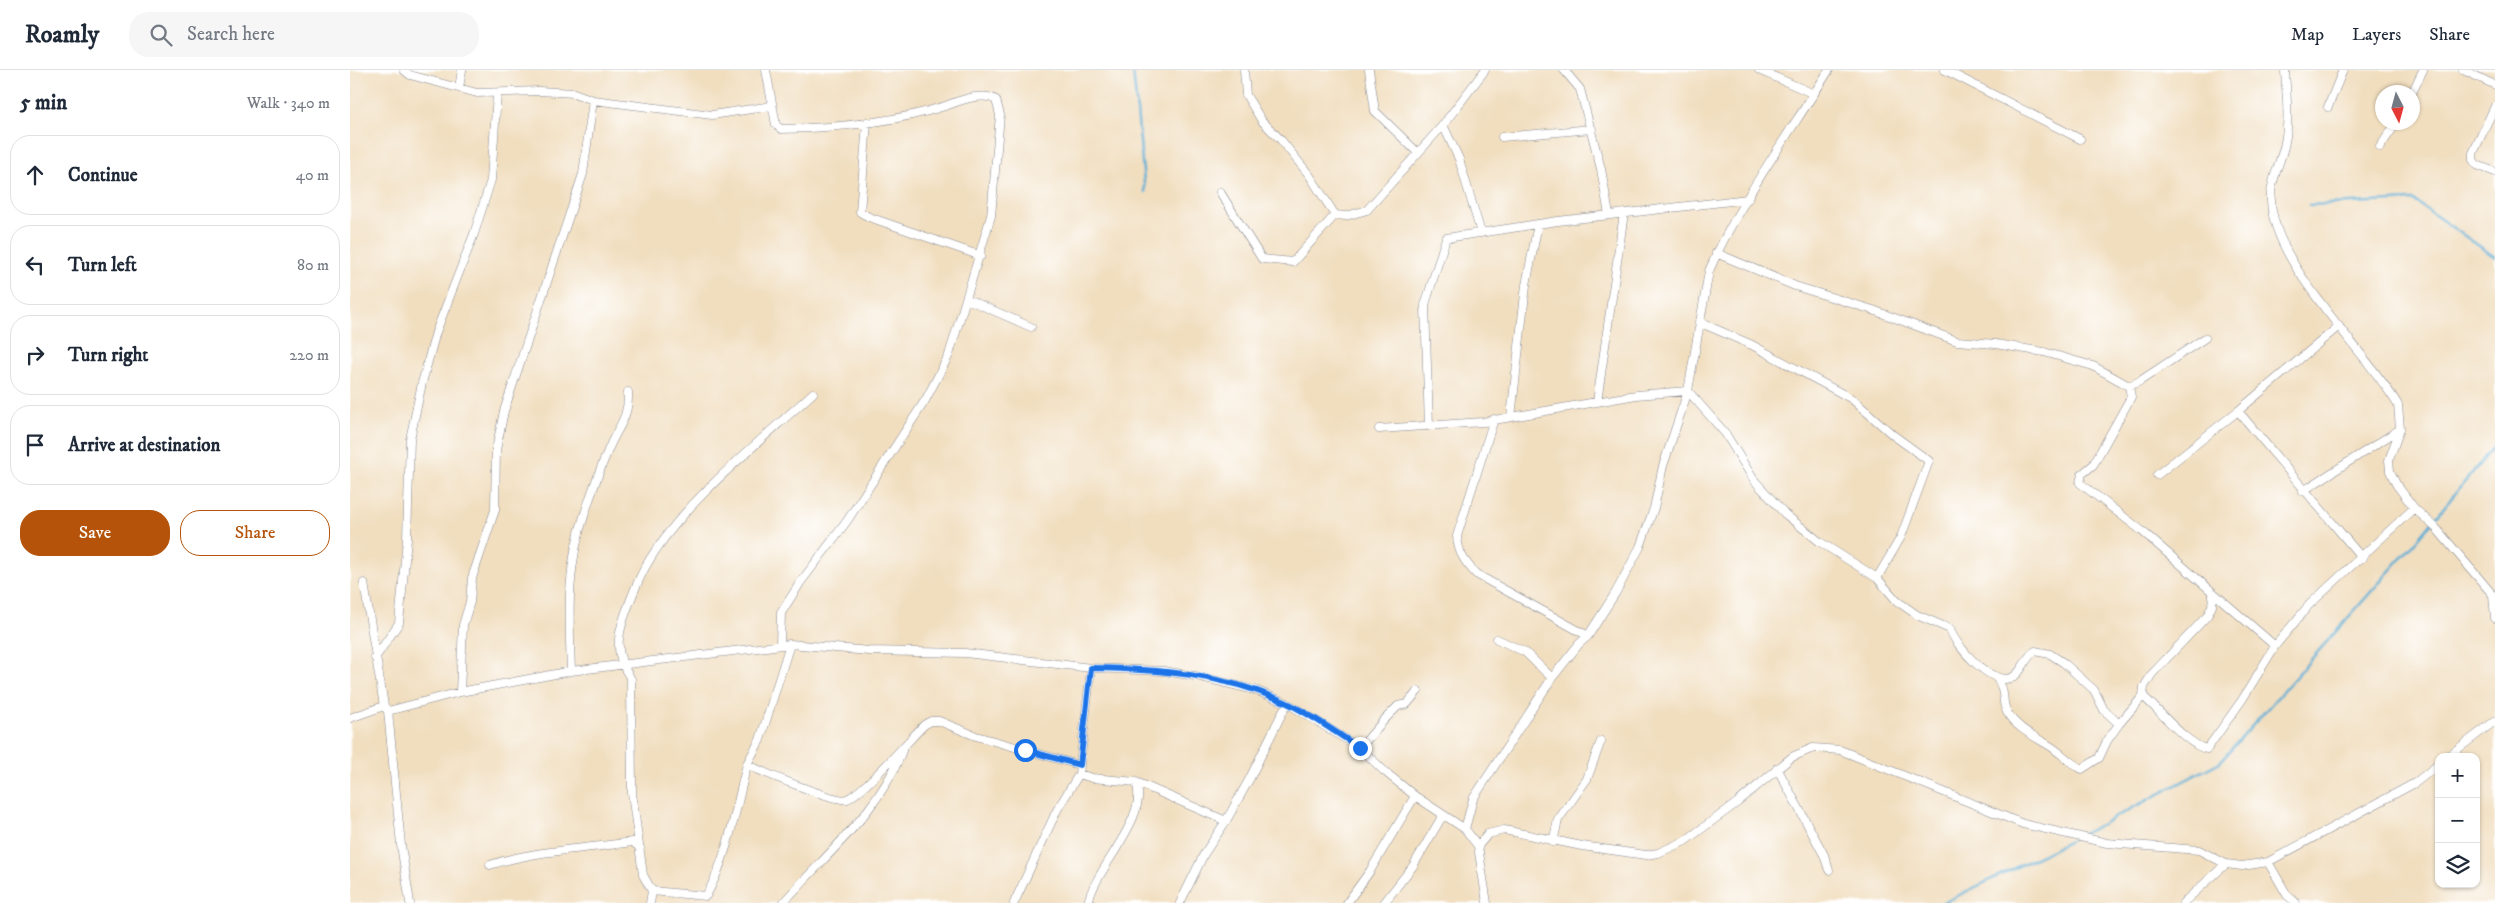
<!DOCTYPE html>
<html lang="en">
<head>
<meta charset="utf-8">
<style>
	:root { --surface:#fff; --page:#f6f6f7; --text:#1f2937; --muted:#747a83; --line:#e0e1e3; --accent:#b45309 }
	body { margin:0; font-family:"IM FELL DW Pica",serif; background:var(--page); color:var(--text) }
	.controls { position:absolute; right:15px; bottom:15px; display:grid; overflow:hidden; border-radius:10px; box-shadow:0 1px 4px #0004 }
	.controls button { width:45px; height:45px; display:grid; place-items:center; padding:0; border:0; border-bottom:1px solid var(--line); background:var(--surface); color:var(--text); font:25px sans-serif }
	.compass { position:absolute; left:2025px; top:15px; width:45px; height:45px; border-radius:50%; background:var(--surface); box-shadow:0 1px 4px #0004; rotate:174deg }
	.stop { position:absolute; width:15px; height:15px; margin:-11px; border:4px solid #1a73e8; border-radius:50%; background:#fff }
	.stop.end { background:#1a73e8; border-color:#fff; box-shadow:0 1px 5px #0008 }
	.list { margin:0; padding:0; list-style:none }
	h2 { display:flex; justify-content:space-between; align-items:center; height:65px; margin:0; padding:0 20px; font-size:21px }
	h2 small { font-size:16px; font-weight:400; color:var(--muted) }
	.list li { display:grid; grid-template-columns:32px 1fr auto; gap:15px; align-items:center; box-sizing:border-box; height:80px; margin:0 10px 10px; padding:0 10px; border:1px solid var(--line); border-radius:20px }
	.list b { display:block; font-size:19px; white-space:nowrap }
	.list em { font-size:16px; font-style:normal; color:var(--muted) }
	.actions { display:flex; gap:10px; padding:15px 20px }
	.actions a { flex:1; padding:11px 0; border:1px solid var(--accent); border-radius:20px; text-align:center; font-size:18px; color:var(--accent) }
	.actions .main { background:var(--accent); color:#fff }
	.icon { flex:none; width:28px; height:28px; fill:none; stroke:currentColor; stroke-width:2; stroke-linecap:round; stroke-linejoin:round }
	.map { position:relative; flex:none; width:2145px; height:833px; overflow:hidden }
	header { display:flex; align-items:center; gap:30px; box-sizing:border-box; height:70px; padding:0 25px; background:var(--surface); border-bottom:1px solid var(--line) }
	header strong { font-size:24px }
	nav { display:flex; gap:28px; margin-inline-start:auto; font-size:18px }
	.search { width:350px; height:45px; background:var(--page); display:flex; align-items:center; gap:12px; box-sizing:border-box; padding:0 18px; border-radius:20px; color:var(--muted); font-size:19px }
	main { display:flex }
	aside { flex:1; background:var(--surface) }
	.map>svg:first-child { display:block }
</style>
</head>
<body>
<header>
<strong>Roamly</strong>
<div class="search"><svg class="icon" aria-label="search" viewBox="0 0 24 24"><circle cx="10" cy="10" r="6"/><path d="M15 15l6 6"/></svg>Search here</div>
<nav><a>Map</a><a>Layers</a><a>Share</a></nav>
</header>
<main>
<aside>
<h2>5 min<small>Walk · 340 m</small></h2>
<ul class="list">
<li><svg class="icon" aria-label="ahead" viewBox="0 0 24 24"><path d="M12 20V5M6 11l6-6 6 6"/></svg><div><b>Continue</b></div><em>40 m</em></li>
<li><svg class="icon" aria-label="left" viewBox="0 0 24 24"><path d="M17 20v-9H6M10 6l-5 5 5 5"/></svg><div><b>Turn left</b></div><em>80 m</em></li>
<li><svg class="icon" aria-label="right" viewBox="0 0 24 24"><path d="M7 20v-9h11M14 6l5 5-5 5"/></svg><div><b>Turn right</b></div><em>220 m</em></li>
<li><svg class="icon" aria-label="arrive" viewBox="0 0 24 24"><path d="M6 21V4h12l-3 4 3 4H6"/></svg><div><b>Arrive at destination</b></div></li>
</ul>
<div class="actions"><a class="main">Save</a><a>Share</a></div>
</aside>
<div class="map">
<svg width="2145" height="833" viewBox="0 0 2145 833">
	<rect width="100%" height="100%" fill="#fff"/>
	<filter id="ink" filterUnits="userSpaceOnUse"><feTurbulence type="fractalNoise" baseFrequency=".02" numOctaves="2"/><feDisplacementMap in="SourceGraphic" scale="10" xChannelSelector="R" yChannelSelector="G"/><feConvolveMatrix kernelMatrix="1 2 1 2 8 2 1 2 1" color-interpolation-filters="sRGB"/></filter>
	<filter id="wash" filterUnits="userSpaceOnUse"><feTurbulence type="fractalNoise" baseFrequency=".0096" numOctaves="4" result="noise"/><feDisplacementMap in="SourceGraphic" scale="20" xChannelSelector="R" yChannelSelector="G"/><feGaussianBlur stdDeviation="1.12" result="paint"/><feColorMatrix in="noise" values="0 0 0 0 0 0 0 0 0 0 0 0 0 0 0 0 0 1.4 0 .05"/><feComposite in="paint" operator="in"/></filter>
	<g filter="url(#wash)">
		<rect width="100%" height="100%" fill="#f1debf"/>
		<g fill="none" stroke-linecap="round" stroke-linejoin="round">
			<!-- stream -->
			<path stroke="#59add5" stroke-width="2.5" d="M783 0 795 122
				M1959 135 2063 130 2145 187
				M1731 765 1870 692 2068 469 2145 375
				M1593 833 1724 769"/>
		</g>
	</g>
	<g filter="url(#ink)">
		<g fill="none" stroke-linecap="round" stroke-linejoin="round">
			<!-- street casing -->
			<g stroke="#86868e" stroke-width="9">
				<path id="street" d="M54 0 60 5 127 23 189 21 224 23 243 30 362 45 422 36
					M416 0 426 55 431 59C485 58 543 53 595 36 609 31 633 21 646 30L650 45 641 146 599 285 576 329 497 451 450 513 431 543 430 575
					M894 0 896 25 912 51 931 70 960 106 985 145
					M1019 0 1025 41 1068 83
					M1214 0 1230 19 1251 99 1259 145
					M1409 0 1464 24
					M1595 0 1730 69
					M1935 0C1936 24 1940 48 1935 72 1932 91 1919 112 1921 131 1924 196 2014 278 2048 335L2050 359 2039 390 2040 401 2046 414 2064 438 2086 458 2143 525 2145 548
					M2113 0 2145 15
					M109 18 112 0
					M2062 23 2073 0
					M2145 36 2123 83V90L2127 95 2145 102
					M1978 37 1993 0
					M517 52 510 142 519 147 631 186
					M1093 55 1109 89 1131 163
					M1152 67 1242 59
					M2030 77 2047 52
					M870 122 912 189 943 192 985 145 996 146 1017 140 1093 55 1135 0
					M1366 183 1445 216 1523 240 1607 271 1646 274 1694 282 1743 296 1779 316 1781 327 1743 395 1732 404 1730 413 1792 461 1925 576
					M617 229 681 257
					M1349 252 1402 275 1502 329 1543 365 1579 391 1551 467 1527 508
					M1779 316 1790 311 1855 268
					M1247 332 1274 143
					M1888 341 2012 488
					M1161 347 1176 215 1188 154
					M1144 349 1107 466C1108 483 1115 492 1126 504L1238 566
					M1079 356 1075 235 1096 168 1208 151 1398 129
					M1029 359 1133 352 1286 325 1338 321 1375 363 1404 410 1435 444 1470 472 1527 508 1547 531 1567 545 1600 559C1605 576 1643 618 1663 607 1673 602 1675 587 1685 581L1700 584 1714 593 1744 620 1754 640 1769 654
					M1807 405 1888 341 1989 256
					M1953 421 2050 359
					M14 513 34 636
					M1147 569 1175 582 1202 608
					M25 588 49 553 57 469 60 369 72 313 86 262 124 164 141 110 147 24
					M221 601C219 545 216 497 235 443 242 421 250 399 259 378 268 356 279 349 278 322
					M1645 606C1658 622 1650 629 1657 642 1666 659 1688 668 1703 678 1713 685 1720 693 1732 699L1749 688 1757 671 1769 654 1793 626 1794 617 1802 604 1857 546 1862 536 1863 525
					M110 622 113 555 120 532 122 508 145 440 146 380 154 341 233 104 243 30
					M1793 626C1809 640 1838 676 1857 679L1892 630 1925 576 1959 535 2064 438
					M38 641 51 775 60 833
					M0 648 34 636 38 641 110 622 221 601 440 574 519 581 615 583 741 598 814 601 851 607 905 620 937 633 1010 678 1034 701 1065 726 1115 759 1128 776 1137 833
					M1010 678 1035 649 1048 636 1057 634 1068 621
					M2097 687 2145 651
					M397 694 410 670 440 574
					M1427 698 1474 785 1479 800
					M786 712 876 751
					M1115 759 1123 729 1202 608 1229 574 1238 566 1266 522 1290 477 1304 438 1313 396 1338 321 1359 201C1389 132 1439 64 1479 0
					M1203 772 1208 750 1237 709 1251 671
					M1128 776 1138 764 1154 760 1232 776 1296 785 1308 783 1335 771 1388 732 1442 687 1463 678 1490 680 1505 686 1673 754 1757 773 1849 780 1876 794 1892 796 1918 792 2065 713 2089 694
					M1918 792 1937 825 1946 833
					M140 795C186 780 235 779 283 772L290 778
					M302 821 356 826C377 790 387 734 397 694 409 701 487 733 497 729 515 721 557 672 574 655L581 651H589L626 666 729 695
					M300 833 302 821 293 805 282 723 281 609C262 582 268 562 279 534 285 518 291 503 300 489 337 429 411 371 463 323
					M433 833C474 786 533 738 553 678
					M664 833 707 740 729 704
					M738 833C745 798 800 748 786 712L742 708 729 704 741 598
					M830 833 854 784 876 751 900 708 937 633
					M997 833 1020 801 1065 726
					M1034 833 1063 796 1093 745
					M1833 833 1876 794"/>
			</g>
			<!-- street -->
			<use href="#street" stroke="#fff" stroke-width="8"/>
		</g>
	</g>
	<g fill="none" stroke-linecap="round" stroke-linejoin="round" filter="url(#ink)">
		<!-- route -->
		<path stroke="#1a73e8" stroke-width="6" d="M675 680 730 695 741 598C807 599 874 604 935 632 961 644 986 663 1010 678"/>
	</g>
</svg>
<div class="controls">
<button>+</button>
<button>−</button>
<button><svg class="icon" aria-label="layers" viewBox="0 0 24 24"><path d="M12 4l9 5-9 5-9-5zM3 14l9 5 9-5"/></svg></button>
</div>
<svg class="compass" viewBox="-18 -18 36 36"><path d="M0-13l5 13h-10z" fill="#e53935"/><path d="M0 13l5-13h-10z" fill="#747a83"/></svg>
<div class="stop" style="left:675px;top:680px"></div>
<div class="stop end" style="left:1010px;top:678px"></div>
</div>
</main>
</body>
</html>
